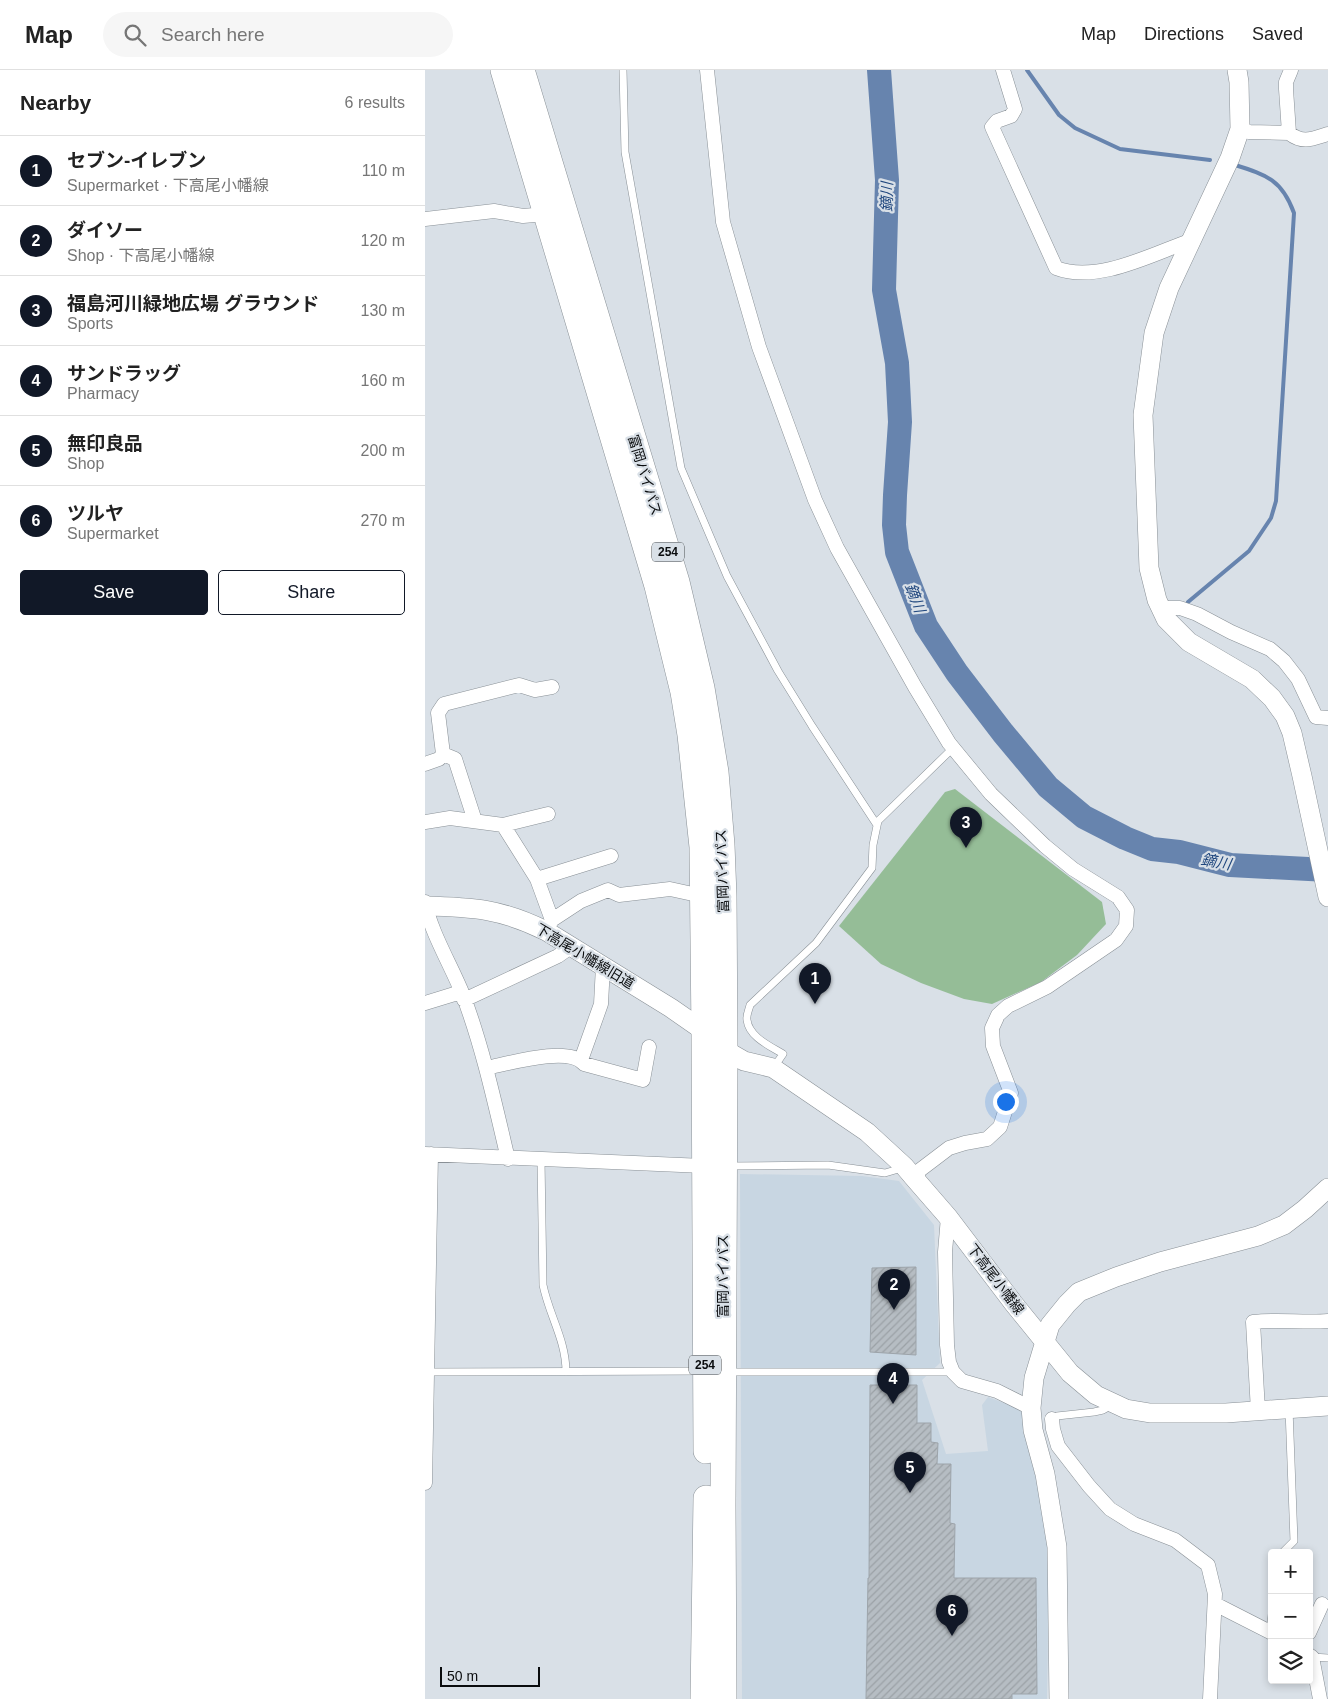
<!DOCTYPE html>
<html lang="en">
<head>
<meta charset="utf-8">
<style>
	:root { --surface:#fff; --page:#f6f6f6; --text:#222; --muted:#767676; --line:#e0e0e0; --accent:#111827 }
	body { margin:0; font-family:Arial,"Noto Sans JP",sans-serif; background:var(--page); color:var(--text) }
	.controls { position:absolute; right:15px; bottom:15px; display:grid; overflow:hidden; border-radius:5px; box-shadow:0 2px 8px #0003 }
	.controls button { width:45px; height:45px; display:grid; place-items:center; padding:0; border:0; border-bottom:1px solid var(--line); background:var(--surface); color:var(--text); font:25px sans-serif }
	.scale { position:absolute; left:15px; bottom:12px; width:100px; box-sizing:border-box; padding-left:5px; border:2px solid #0a0c0e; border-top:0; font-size:14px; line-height:18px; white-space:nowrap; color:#0a0c0e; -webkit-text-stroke:4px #d9e0e7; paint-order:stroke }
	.you { position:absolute; left:580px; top:1031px; width:18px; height:18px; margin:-12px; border:4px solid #fff; border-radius:50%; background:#1a73e8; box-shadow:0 0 0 8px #1a73e833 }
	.badge { display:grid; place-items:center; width:32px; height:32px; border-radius:50%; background:var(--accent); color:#fff; font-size:16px; font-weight:700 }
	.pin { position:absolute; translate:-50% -41px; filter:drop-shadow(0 1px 2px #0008) }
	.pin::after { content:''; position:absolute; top:26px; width:18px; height:15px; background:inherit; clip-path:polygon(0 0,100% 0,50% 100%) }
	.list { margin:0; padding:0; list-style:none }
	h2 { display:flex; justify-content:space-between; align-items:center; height:65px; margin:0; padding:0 20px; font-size:21px }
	h2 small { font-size:16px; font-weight:400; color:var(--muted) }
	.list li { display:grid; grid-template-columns:32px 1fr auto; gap:15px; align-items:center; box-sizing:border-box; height:70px; padding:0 20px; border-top:1px solid var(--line) }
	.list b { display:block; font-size:19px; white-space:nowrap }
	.list p { margin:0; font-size:16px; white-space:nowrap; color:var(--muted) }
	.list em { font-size:16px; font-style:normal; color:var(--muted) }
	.actions { display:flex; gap:10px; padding:15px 20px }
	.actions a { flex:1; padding:11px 0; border:1px solid var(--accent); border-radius:5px; text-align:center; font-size:18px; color:var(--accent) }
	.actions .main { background:var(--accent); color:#fff }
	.icon { flex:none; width:28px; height:28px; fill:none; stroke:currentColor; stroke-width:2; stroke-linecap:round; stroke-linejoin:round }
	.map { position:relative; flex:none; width:903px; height:1629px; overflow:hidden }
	header { display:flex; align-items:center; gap:30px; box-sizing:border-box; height:70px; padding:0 25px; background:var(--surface); border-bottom:1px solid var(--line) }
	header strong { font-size:24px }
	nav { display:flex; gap:28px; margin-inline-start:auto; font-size:18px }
	.search { width:350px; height:45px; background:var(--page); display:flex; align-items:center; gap:12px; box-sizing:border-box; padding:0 18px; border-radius:28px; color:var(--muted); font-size:19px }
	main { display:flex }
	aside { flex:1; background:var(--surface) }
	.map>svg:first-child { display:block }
</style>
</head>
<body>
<header>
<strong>Map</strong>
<div class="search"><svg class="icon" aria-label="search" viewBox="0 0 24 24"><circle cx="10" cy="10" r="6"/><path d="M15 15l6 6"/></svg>Search here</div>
<nav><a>Map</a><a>Directions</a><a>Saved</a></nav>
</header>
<main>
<aside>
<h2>Nearby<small>6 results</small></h2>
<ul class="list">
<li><span class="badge">1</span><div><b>セブン-イレブン</b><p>Supermarket · 下高尾小幡線</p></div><em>110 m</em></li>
<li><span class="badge">2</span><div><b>ダイソー</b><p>Shop · 下高尾小幡線</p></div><em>120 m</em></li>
<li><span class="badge">3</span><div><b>福島河川緑地広場 グラウンド</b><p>Sports</p></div><em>130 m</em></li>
<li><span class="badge">4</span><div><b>サンドラッグ</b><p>Pharmacy</p></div><em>160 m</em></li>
<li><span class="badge">5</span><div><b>無印良品</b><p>Shop</p></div><em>200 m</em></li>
<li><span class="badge">6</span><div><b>ツルヤ</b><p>Supermarket</p></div><em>270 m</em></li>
</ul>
<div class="actions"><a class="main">Save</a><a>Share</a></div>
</aside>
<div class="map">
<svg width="903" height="1629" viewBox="0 0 903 1629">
	<defs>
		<pattern id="building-hatch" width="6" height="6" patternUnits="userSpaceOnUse" patternTransform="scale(1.25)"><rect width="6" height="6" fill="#b6bdc3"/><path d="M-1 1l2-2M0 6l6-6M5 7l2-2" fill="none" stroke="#9ba1a6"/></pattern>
	</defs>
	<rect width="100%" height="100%" fill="#d9e0e7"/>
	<!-- built -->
	<path fill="#c8d6e2" d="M315 1104 437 1106 474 1111 509 1155 515 1293 497 1310 521 1384 563 1381 557 1335 563 1327 598 1340 622 1450 624 1496 622 1629H317Z"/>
	<!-- park -->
	<path fill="#95bd97" d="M530 719 677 832 681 854 652 885 616 912 567 934 539 929 496 913 456 894 414 856 520 722Z"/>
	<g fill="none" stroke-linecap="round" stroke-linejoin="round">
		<!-- stream -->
		<path stroke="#6784ae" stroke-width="4" d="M602 0 634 45 650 58 695 79 785 90
			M763 532 824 481 846 448 851 431 869 143C857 110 842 105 810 95"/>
		<!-- river -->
		<path stroke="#6784ae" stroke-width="24" d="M454 0 462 110 459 220 472 293 475 352 470 425 469 455 472 482 501 556 532 603 578 663 623 717 659 747 700 768 727 779 754 782 805 795 903 800"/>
	</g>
	<!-- building -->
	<path fill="url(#building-hatch)" stroke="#9da4aa" d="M491 1197V1285L445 1282 447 1198Z
		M445 1315H492V1353H506V1372L513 1373 512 1394H526L525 1453 530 1454 529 1508H611L612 1624H587V1629H441L443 1508H444Z"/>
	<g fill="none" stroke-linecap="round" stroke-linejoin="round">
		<!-- lane casing -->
		<g stroke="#899096" stroke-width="8">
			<path id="lane" d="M198 0 200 82 256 398 302 506 353 601 387 656 452 755
				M349 997 358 984C345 976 324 967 322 950 321 945 324 940 325 935L391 873 447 798 448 775 453 751 528 678
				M116 1090 118 1215C124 1245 141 1270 141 1302
				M304 1096 403 1095 460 1103 477 1098
				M2 1302 278 1301
				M303 1302H528
				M627 1349 632 1346 669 1342 678 1340 687 1335
				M857 1483 869 1471 864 1339
				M845 1561 847 1544
				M887 1587 903 1588"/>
		</g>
		<!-- street casing -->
		<g stroke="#899096" stroke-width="15">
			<path id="street" d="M282 0 298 152 334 277 390 430 412 478 490 617 524 673 566 724 620 776 648 799 693 827 702 840 701 856 691 870 622 917 583 936 573 945 567 958 568 976 586 1023 575 1057 562 1069 540 1073 524 1078 495 1100 490 1109
				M578 0 590 39 586 46 572 51 567 57 631 198C672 214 727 184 767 170
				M866 0 861 12V19L864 63C878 74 887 69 903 64
				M815 59 824 62 864 63
				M0 149 69 141 98 146 121 144
				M736 538H755L772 544 806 562 845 579 859 591 873 609 891 647 903 648
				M18 684 30 689 50 751
				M0 694 14 689 18 684 13 643 19 634 94 615 110 620 127 617
				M0 752 25 748 78 755 123 744
				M78 755 112 809 127 850
				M112 809 186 786
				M0 832C5 861 27 897 38 925 58 978 70 1034 83 1089
				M121 861 127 850 156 831 183 820 194 825 245 819 277 826
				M39 930 133 886 147 876
				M0 933 36 922
				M156 990 176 934 178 896
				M61 998C82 994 144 975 159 994L218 1010 224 977
				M0 1084 279 1096
				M523 1147 520 1182 522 1275 524 1292 528 1302 537 1311 572 1321 606 1338
				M833 1341 828 1252C853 1249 878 1253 903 1251
				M627 1349 628 1359 633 1376 664 1416 685 1439 709 1454 750 1470 783 1495 790 1524 785 1629
				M0 1413 6 1084
				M790 1534 847 1563
				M884 1563 897 1534
				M884 1585 887 1587 895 1629"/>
		</g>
		<!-- secondary casing -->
		<g stroke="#899096" stroke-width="20">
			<path id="secondary" d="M812 0 814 12 815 59 805 88 744 218 729 263 718 345 724 498 732 530 741 549 764 572 827 609 847 628 860 646 867 663 877 706 903 827
				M0 836C48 837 77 839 121 861L246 938 279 961 300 980 319 991 348 998 442 1062 479 1096 490 1109 523 1147 589 1234 645 1303 671 1325 701 1339 725 1343H801L903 1336
				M634 1629 632 1477 620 1404 608 1360 606 1338 609 1308 625 1255 642 1234 654 1222 691 1207 735 1192 833 1166 859 1155 880 1139 903 1118"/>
		</g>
		<!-- highway casing -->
		<g stroke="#899096" stroke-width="26">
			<path id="highway" d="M78 0 232 516 258 622 265 665 277 777 279 961 281 1381
				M97 0 252 512 277 618 291 702 297 775 299 826 300 980 298 1436 299 1629
				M278 1629 281 1428"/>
		</g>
		<!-- lane -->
		<use href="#lane" stroke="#fff" stroke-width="7"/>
		<!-- street -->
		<use href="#street" stroke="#fff" stroke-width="14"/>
		<!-- secondary -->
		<use href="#secondary" stroke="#fff" stroke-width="19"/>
		<!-- highway -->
		<use href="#highway" stroke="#fff" stroke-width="25"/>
	</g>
	<g text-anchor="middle" stroke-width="4.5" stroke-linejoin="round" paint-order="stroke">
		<!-- shield labels -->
		<g fill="#d9e0e7" stroke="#484c4f" stroke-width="1">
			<rect x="227" y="472.5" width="32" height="19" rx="4"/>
			<rect x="264" y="1285.5" width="32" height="19" rx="4"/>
		</g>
		<g font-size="12" font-weight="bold" fill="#0a0c0e">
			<text x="243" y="486">254</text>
			<text x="280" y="1299">254</text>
		</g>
		<!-- street labels -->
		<g font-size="14" fill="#0a0c0e" stroke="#d9e0e7">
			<text transform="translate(220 405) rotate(73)" y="5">富岡バイパス</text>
			<text transform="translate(297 801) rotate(-92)" y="5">富岡バイパス</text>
			<text transform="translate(160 886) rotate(31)" y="5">下高尾小幡線旧道</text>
			<text transform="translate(298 1206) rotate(-90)" y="5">富岡バイパス</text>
			<text transform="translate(571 1209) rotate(53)" y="5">下高尾小幡線</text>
		</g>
		<!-- water labels -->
		<g font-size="15" font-style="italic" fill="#20477e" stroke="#d9e0e7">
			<text transform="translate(462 127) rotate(-89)" y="5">鏑川</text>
			<text transform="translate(490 528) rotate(69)" y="5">鏑川</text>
			<text transform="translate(791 792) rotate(10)" y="5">鏑川</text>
		</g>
	</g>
</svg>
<div class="controls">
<button>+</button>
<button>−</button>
<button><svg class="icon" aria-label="layers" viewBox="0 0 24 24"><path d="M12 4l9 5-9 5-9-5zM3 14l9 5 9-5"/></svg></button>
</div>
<div class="scale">50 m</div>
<div class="you"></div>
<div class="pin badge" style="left:390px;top:934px">1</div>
<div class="pin badge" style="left:469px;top:1240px">2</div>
<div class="pin badge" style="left:541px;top:778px">3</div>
<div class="pin badge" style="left:468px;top:1334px">4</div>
<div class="pin badge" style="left:485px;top:1423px">5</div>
<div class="pin badge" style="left:527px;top:1566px">6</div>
</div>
</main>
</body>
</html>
